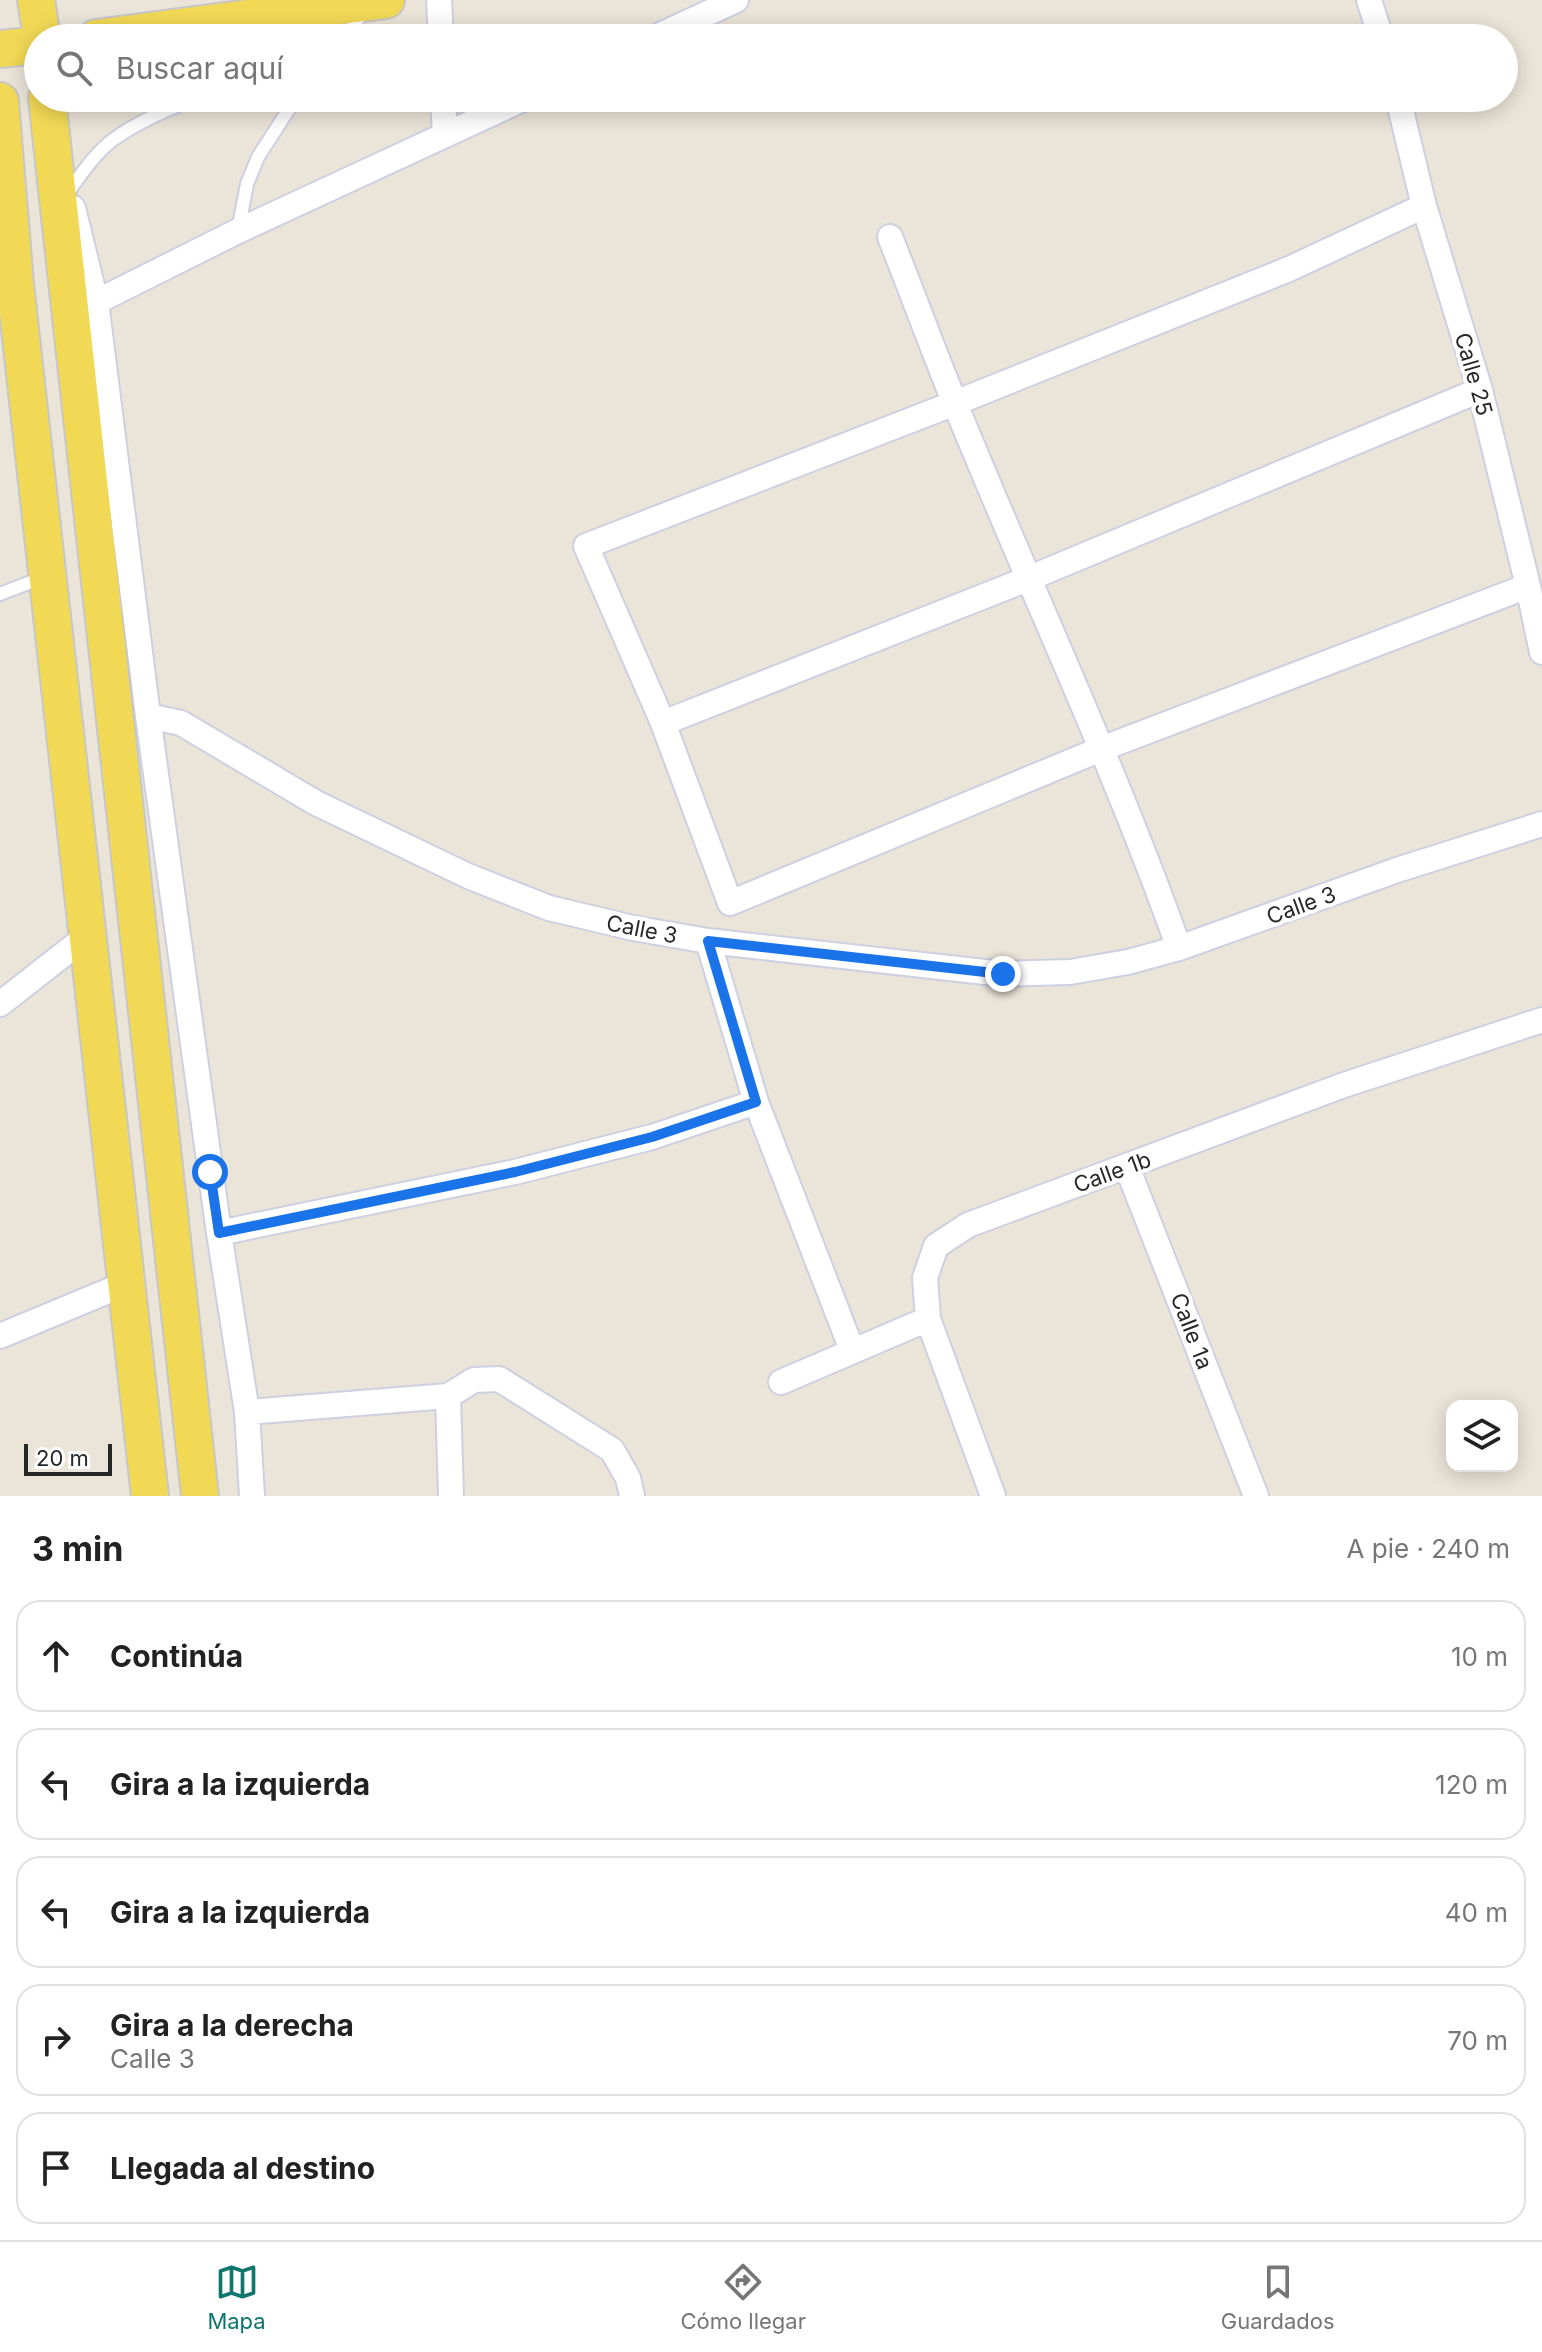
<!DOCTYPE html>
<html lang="es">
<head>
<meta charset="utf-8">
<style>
	:root { --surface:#fff; --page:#f2f2f2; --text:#222; --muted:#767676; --line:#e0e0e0; --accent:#0f766e }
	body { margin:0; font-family:Inter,sans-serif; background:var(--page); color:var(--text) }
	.controls { position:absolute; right:24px; bottom:24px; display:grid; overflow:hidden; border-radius:16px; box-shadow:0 4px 20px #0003 }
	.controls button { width:72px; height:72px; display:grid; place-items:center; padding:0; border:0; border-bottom:2px solid var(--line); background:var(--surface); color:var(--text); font:40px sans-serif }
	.scale { position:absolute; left:24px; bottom:20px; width:88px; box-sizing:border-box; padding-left:8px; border:4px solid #272727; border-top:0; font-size:22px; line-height:28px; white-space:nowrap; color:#272727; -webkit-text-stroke:6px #fff; paint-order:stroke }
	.stop { position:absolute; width:24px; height:24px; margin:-18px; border:6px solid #1a73e8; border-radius:50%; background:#fff }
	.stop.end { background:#1a73e8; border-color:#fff; box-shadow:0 2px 8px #0008 }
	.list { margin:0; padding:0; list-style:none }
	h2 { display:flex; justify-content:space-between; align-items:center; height:104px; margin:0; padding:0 32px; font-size:34px }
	h2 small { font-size:26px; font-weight:400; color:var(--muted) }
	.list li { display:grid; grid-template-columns:52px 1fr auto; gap:24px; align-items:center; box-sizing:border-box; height:112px; margin:0 16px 16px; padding:0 16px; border:2px solid var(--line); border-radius:24px }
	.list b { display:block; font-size:30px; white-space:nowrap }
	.list p { margin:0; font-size:26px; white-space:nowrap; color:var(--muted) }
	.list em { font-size:26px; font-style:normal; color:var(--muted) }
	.icon { flex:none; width:44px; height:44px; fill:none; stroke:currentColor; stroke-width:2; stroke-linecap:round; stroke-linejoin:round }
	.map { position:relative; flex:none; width:1542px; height:1496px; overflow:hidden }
	.search { position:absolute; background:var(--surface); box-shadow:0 4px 20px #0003; left:24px; right:24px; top:24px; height:88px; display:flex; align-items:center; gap:20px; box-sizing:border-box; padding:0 28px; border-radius:44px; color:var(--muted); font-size:30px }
	.sheet { height:744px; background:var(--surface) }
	nav { display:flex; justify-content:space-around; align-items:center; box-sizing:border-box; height:112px; border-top:2px solid var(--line); background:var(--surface); font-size:22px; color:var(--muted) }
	nav a { display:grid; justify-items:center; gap:4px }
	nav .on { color:var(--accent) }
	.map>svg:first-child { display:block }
</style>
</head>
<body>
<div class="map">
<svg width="1542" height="1496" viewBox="0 0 1542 1496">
	<rect width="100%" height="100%" fill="#ebe4d8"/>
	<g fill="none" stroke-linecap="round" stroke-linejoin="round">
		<!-- lane casing -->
		<g stroke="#cdd0e1" stroke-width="16">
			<path id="lane" d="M343 38 366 9
				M274 98 292 102
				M69 191C82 173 96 152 114 139 136 123 173 106 199 98
				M238 231 247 184 258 157 296 98
				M0 594 44 577"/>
		</g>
		<!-- street casing -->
		<g stroke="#cdd0e1" stroke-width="28">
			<path id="street" d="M439 0 441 38
				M1369 0 1381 38
				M654 38 736 0
				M443 98 445 135
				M1398 98 1424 206 1480 390 1528 586 1542 652
				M1424 206 1289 269 955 403 586 546 663 723 730 903 1101 749 1528 586
				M73 208 96 302 148 716 219 1233 247 1412 252 1496
				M890 237C912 292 932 347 954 401 1028 584 1113 762 1179 948
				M96 302 238 231 525 98
				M148 716 181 723 316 803 468 876 549 908 633 928 708 941 1003 974 1070 972 1128 962 1179 948 1397 870 1542 824
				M663 723 1030 578 1480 390
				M708 941 756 1102 852 1350
				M0 1004 87 936
				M1127 1167 1256 1496
				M219 1233 515 1172 652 1137 756 1102
				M0 1336 125 1284
				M781 1382 928 1319
				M448 1396 451 1496
				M247 1412 448 1396 474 1380 499 1379 612 1450 628 1478 632 1496
				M993 1496 928 1319 925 1278 936 1246 968 1225 1344 1085 1542 1020"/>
		</g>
		<!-- primary casing -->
		<g stroke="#c7c7c7" stroke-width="40">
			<path id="primary" d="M36 0 42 38
				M96 38 386 0
				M0 49 38 45
				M47 98 200 1496
				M0 101 15 284 150 1496"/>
		</g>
		<!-- lane -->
		<use href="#lane" stroke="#fff" stroke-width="12"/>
		<!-- street -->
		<use href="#street" stroke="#fff" stroke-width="24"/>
		<!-- primary -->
		<use href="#primary" stroke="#f2d955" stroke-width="36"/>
	</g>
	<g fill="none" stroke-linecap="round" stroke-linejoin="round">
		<!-- route -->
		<path stroke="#1a73e8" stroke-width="10" d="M210 1172 219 1233 515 1172 652 1137 756 1102 708 941 1003 974"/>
	</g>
	<g text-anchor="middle" stroke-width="8" stroke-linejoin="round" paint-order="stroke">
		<!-- street labels -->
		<g font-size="22" fill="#272727" stroke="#fff">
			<text transform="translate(1474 374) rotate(74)" y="8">Calle 25</text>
			<text transform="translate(1301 905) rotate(-20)" y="8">Calle 3</text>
			<text transform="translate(642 929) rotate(11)" y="8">Calle 3</text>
			<text transform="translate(1112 1172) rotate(-20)" y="8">Calle 1b</text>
			<text transform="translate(1192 1331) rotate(69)" y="8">Calle 1a</text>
		</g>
	</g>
</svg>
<div class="controls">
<button><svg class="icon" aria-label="layers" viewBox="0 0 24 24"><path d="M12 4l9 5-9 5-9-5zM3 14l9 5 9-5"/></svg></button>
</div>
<div class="scale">20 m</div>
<div class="stop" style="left:210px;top:1172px"></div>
<div class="stop end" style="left:1003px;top:974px"></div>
<div class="search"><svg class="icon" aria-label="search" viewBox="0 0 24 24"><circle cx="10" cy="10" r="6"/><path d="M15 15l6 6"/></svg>Buscar aquí</div>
</div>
<section class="sheet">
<h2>3 min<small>A pie · 240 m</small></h2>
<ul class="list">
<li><svg class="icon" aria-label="ahead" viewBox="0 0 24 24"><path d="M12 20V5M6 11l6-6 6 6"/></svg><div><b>Continúa</b></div><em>10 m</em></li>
<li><svg class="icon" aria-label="left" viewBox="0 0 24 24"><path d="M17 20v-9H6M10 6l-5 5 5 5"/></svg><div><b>Gira a la izquierda</b></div><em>120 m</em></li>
<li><svg class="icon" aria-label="left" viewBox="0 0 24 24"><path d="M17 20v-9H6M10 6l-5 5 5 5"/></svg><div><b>Gira a la izquierda</b></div><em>40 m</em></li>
<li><svg class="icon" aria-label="right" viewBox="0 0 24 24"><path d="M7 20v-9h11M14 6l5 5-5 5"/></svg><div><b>Gira a la derecha</b><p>Calle 3</p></div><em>70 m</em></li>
<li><svg class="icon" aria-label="arrive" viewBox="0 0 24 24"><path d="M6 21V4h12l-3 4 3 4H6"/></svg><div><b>Llegada al destino</b></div></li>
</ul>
</section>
<nav>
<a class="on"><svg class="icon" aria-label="map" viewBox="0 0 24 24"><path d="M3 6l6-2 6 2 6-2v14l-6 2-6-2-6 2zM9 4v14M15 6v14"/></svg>Mapa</a>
<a><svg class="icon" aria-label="directions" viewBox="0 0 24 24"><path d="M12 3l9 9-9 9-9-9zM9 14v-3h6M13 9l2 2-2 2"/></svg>Cómo llegar</a>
<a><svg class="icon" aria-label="saved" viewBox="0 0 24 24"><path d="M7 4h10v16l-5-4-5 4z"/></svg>Guardados</a>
</nav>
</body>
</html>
